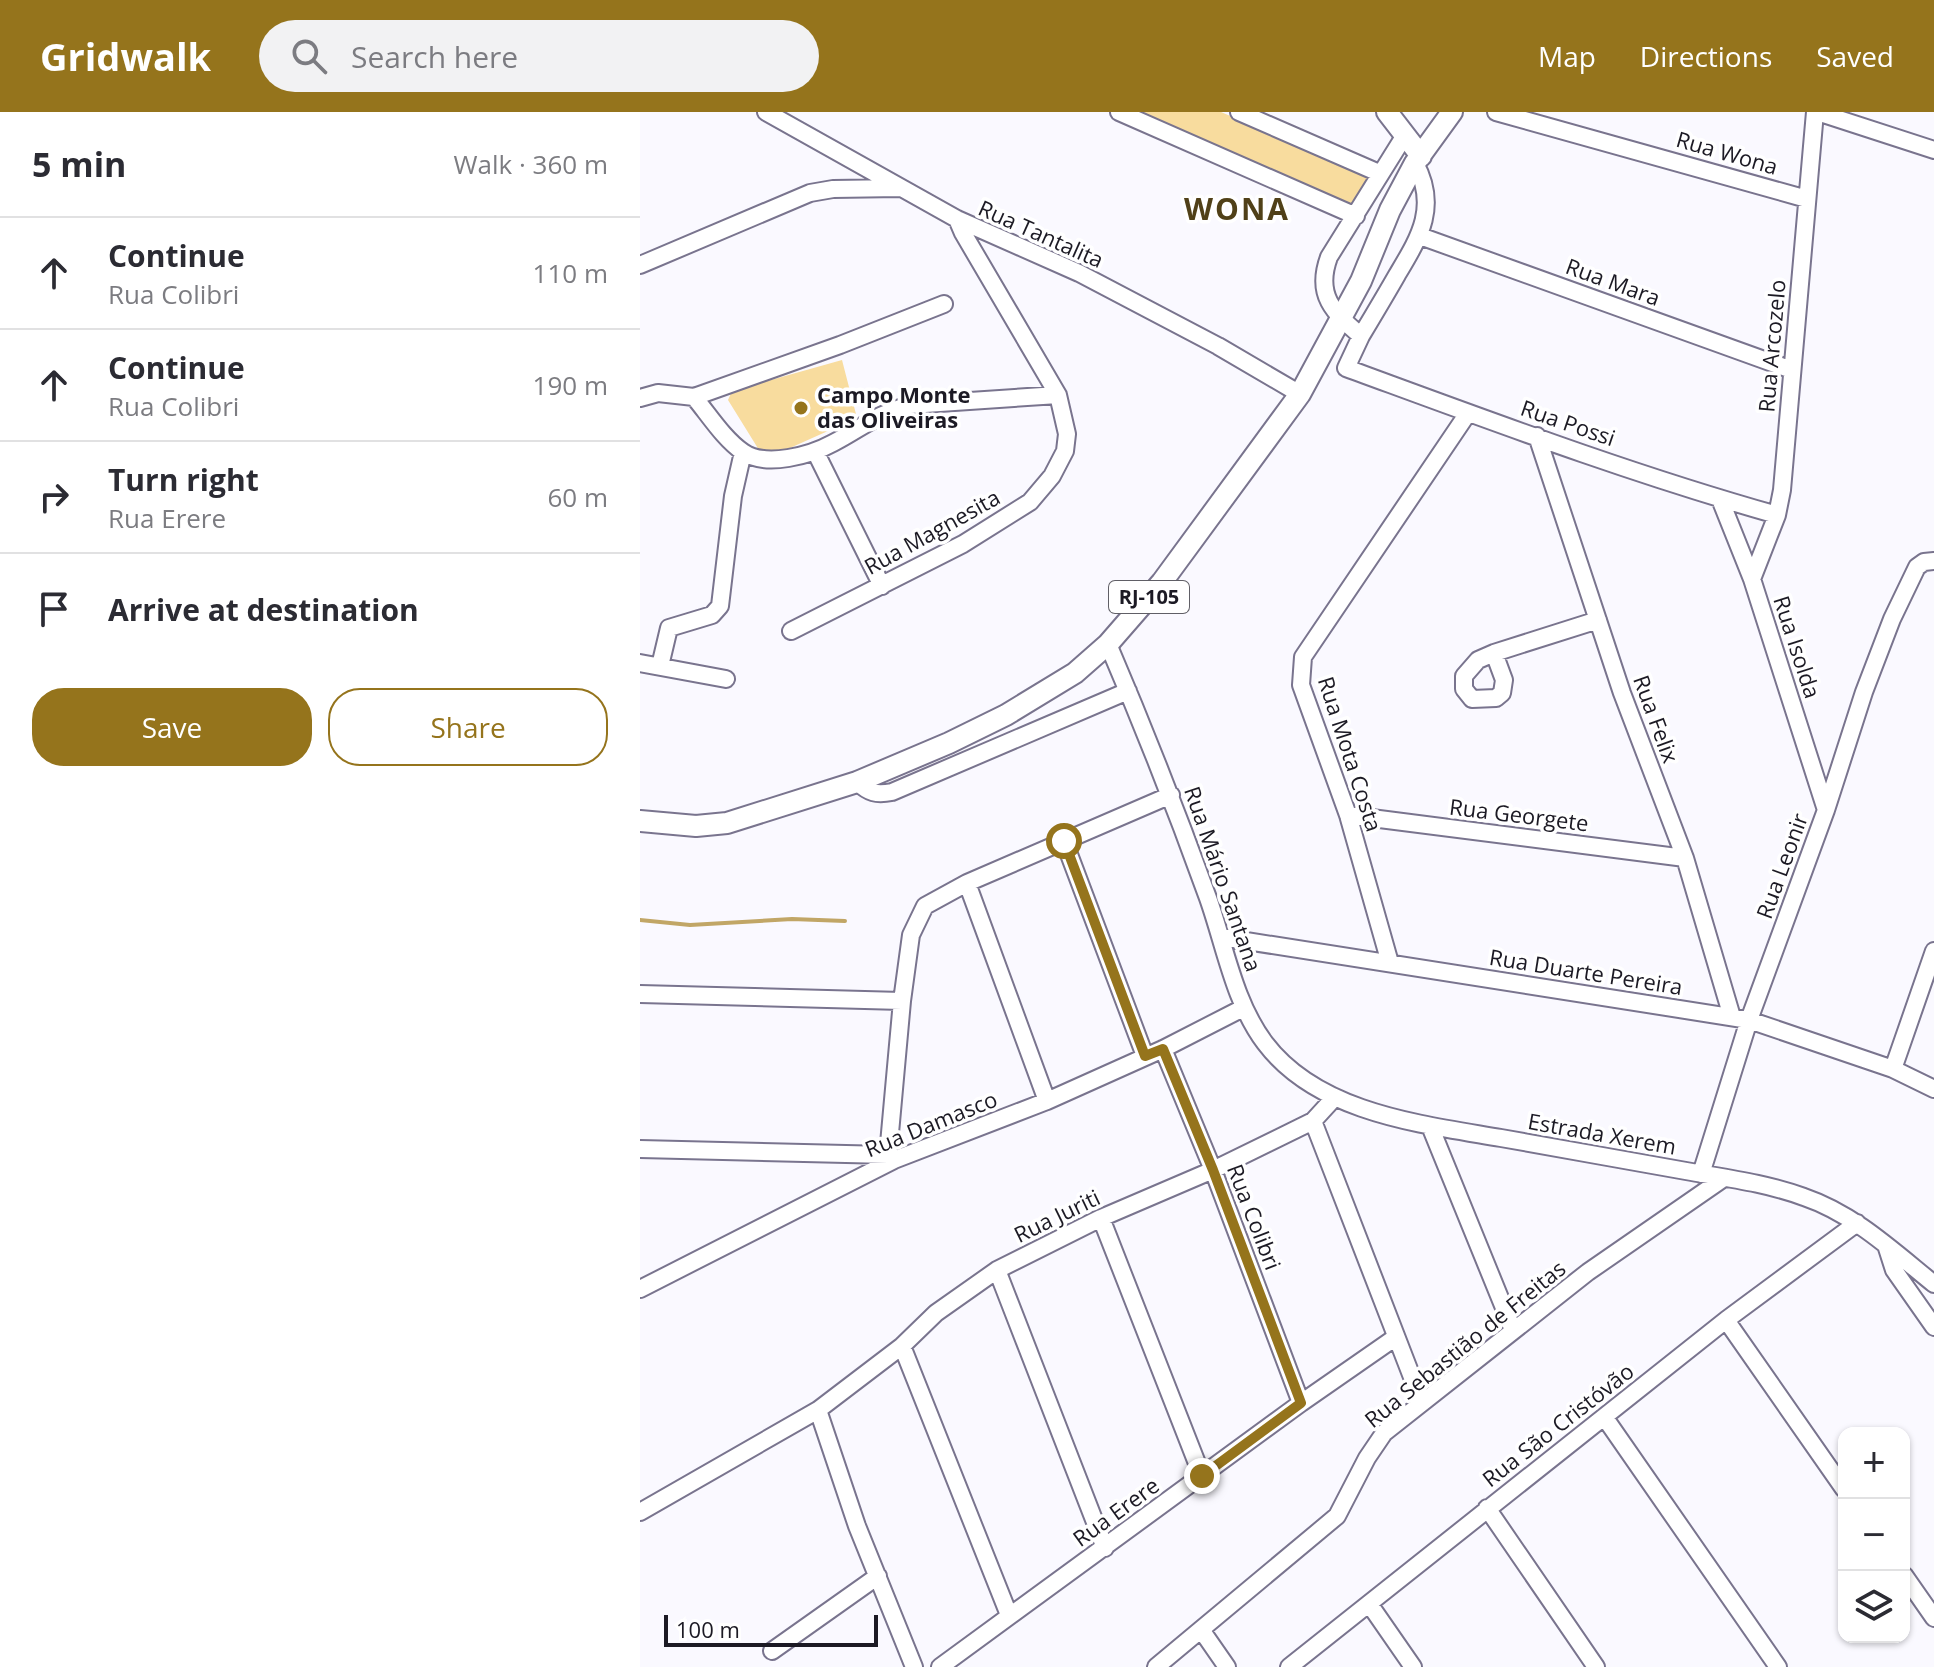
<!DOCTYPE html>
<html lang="en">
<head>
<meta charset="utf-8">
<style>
	:root { --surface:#fff; --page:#f2f2f3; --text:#2b2b33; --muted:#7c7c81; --line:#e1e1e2; --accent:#95741c }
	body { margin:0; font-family:"Open Sans",sans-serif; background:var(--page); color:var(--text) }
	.controls { position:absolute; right:24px; bottom:24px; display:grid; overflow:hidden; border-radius:16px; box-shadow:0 2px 6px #0004 }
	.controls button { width:72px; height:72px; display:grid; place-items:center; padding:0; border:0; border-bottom:2px solid var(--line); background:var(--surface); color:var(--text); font:40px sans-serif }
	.scale { position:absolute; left:24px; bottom:20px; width:214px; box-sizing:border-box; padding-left:8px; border:4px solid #1c1a24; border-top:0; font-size:22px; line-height:28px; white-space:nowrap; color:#1c1a24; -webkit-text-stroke:6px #fff; paint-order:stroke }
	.stop { position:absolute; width:24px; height:24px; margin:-18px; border:6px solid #95741c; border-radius:50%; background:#fff }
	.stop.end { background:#95741c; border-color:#fff; box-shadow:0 2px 8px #0008 }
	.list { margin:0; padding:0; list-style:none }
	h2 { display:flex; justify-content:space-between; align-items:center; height:104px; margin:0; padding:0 32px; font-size:34px }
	h2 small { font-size:26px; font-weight:400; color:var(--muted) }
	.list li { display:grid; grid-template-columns:52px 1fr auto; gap:24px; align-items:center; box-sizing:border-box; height:112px; padding:0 32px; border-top:2px solid var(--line) }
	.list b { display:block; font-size:30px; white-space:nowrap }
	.list p { margin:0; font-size:26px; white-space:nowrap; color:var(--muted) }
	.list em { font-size:26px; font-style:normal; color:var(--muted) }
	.actions { display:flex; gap:16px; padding:24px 32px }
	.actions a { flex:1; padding:18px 0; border:2px solid var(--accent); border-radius:32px; text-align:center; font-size:28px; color:var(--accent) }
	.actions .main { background:var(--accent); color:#fff }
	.icon { flex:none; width:44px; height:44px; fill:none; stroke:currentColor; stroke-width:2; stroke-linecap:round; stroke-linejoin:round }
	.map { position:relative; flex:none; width:1294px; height:1555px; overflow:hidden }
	header { display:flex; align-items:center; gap:48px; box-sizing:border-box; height:112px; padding:0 40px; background:var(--accent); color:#fff }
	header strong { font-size:38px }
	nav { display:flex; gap:44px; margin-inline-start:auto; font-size:28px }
	.search { width:560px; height:72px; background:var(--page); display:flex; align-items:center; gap:20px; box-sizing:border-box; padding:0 28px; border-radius:44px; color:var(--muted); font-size:30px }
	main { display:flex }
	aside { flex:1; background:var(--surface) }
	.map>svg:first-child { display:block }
</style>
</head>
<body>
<header>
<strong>Gridwalk</strong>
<div class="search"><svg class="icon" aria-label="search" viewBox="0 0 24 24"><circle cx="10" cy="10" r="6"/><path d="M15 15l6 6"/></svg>Search here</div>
<nav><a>Map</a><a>Directions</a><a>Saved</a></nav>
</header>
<main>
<aside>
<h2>5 min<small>Walk · 360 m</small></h2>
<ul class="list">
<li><svg class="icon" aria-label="ahead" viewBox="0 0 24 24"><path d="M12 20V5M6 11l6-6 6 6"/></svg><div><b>Continue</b><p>Rua Colibri</p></div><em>110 m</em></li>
<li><svg class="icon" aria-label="ahead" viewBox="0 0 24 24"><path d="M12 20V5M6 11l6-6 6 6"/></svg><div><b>Continue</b><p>Rua Colibri</p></div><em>190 m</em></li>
<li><svg class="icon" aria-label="right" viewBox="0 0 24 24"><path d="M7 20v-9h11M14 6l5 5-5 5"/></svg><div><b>Turn right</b><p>Rua Erere</p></div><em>60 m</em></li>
<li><svg class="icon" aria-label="arrive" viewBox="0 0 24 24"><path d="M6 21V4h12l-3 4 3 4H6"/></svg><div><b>Arrive at destination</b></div></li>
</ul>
<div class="actions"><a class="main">Save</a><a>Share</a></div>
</aside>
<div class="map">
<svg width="1294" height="1555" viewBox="0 0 1294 1555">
	<rect width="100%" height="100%" fill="#faf9ff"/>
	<!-- green -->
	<path fill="#f8dc9e" d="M495 0H581L733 65 712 99Z
		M202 248 217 306 141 340 119 338 88 288 92 279Z"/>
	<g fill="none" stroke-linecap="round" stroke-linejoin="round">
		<!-- stream -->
		<path stroke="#c1a666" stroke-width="4" d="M0 808 50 813 152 807 205 809"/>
		<!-- minor casing -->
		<g stroke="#79748e" stroke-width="20">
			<path id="minor" d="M126 0 317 107 439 161 578 234 660 282
				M479 0 716 104
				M599 0 739 61
				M856 0 1167 87
				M1177 0 1294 38
				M765 23 689 145C675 183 693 200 721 224 733 204 745 184 757 163 779 126 799 95 775 51
				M780 124 1152 258
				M0 153 170 81 193 77 260 76
				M721 224 706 256C848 308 991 362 1137 403
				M54 285C69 303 84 327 103 340 126 356 171 343 193 331 222 316 236 302 270 293L418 283
				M0 286 18 281 54 285 200 233 304 192
				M897 324 982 581 1045 746 1092 905
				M175 339 242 474
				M1080 387 1112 467 1186 698
				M1112 467 1137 403 1142 378 1175 0
				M151 519 323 432 390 390 412 364 425 339 427 322 418 283 323 121 317 107
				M468 532C504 616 537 700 568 786 585 834 594 890 625 931 678 1001 780 1012 861 1026 923 1037 984 1048 1046 1059 1085 1066 1126 1071 1164 1085 1214 1102 1253 1139 1294 1172
				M854 541 864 568 862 581 856 586 832 587 824 577V564L838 548 854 541 958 508
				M0 551 86 567
				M20 554 29 516 72 503 80 494 93 384 103 340
				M217 670C229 681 236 683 252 680L488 579
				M708 703 1045 746
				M424 729 505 944
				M327 771 407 989
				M581 825 1109 908 1253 957 1294 977
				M750 851 708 703 661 573 663 545 828 301
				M0 882 262 889
				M523 937 573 1058 661 1291
				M1253 957 1294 839
				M673 1009 782 1291
				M790 1014 873 1218
				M0 1037 248 1043
				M254 1048 248 1043 262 889 271 823 285 794 327 771 531 683
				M1061 1062 1109 908 1186 698 1224 580 1252 507 1277 455 1284 450 1294 449
				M461 1106 562 1364
				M1246 1133 1254 1158 1294 1215
				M357 1158 465 1436
				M0 1177 254 1048 407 989 523 937 603 896
				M1086 1208 1204 1377
				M262 1234 369 1503
				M178 1298 217 1414 274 1555
				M965 1306 1138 1555
				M847 1396 956 1555
				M0 1400 178 1298 262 1234 296 1201 357 1158 461 1106 573 1058 673 1009 695 985
				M1264 1463 1294 1506
				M730 1493 773 1555
				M562 1519 587 1555
				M132 1539 238 1464
				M300 1555 661 1291 756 1225
				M516 1555 697 1404 727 1346 744 1321 948 1160 1084 1066
				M649 1555 1086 1208 1217 1111"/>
		</g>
		<!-- major casing -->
		<g stroke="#79748e" stroke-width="24">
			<path id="major" d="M747 0 781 44
				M0 709 56 714 87 711 217 670 309 631 366 603 435 561 468 532 522 470 660 282 721 169 750 98 775 51 812 0"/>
		</g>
		<!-- minor -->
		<use href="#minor" stroke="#fff" stroke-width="16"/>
		<!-- major -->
		<use href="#major" stroke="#fff" stroke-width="20"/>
	</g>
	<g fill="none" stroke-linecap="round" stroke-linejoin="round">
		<!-- route -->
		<path stroke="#95741c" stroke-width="10" d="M424 729 505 944 523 937 573 1058 661 1291 562 1364"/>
	</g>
	<!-- markers -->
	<circle fill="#95741c" stroke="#fff" stroke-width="3" cx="161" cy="296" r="8"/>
	<g text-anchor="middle" stroke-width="7" stroke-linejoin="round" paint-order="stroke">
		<!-- shield labels -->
		<rect fill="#fff" stroke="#605f66" stroke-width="2" x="469" y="469" width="80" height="32" rx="6"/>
		<g font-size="20" font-weight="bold" fill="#1c1a24">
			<text x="509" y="492">RJ-105</text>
		</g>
		<!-- street labels -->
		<g font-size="22" fill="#1c1a24" stroke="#fff">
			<text transform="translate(1087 41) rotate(16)" y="8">Rua Wona</text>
			<text transform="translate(401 122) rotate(24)" y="8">Rua Tantalita</text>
			<text transform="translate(973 170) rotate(20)" y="8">Rua Mara</text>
			<text transform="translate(1132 234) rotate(-85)" y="8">Rua Arcozelo</text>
			<text transform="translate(928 311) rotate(19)" y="8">Rua Possi</text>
			<text transform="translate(292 420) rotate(-29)" y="8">Rua Magnesita</text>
			<text transform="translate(1157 535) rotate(72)" y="8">Rua Isolda</text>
			<text transform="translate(1016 607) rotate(70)" y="8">Rua Felix</text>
			<text transform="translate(710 642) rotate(72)" y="8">Rua Mota Costa</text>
			<text transform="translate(879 703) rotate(7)" y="8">Rua Georgete</text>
			<text transform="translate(1142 754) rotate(-70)" y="8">Rua Leonir</text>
			<text transform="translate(583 767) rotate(71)" y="8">Rua Mário Santana</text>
			<text transform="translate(946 860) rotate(9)" y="8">Rua Duarte Pereira</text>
			<text transform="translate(291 1012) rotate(-22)" y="8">Rua Damasco</text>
			<text transform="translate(962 1022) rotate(10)" y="8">Estrada Xerem</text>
			<text transform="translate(417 1104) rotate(-26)" y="8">Rua Juriti</text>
			<text transform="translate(614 1105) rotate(69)" y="8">Rua Colibri</text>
			<text transform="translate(825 1232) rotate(-39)" y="8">Rua Sebastião de Freitas</text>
			<text transform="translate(918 1313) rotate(-38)" y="8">Rua São Cristóvão</text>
			<text transform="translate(476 1400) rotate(-36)" y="8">Rua Erere</text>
		</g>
		<!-- poi labels -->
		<g font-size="22" font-weight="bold" fill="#1c1a24" stroke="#fff" text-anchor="start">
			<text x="177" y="291">Campo Monte<tspan x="177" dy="25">das Oliveiras</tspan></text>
		</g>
		<!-- district labels -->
		<g font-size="30" font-weight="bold" letter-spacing="2" fill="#504018" stroke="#fff">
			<text x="597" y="108">WONA</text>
		</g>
	</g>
</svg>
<div class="controls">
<button>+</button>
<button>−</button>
<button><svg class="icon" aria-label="layers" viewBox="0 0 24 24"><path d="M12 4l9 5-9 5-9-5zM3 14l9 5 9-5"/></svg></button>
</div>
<div class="scale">100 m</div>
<div class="stop" style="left:424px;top:729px"></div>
<div class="stop end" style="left:562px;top:1364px"></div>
</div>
</main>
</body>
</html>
